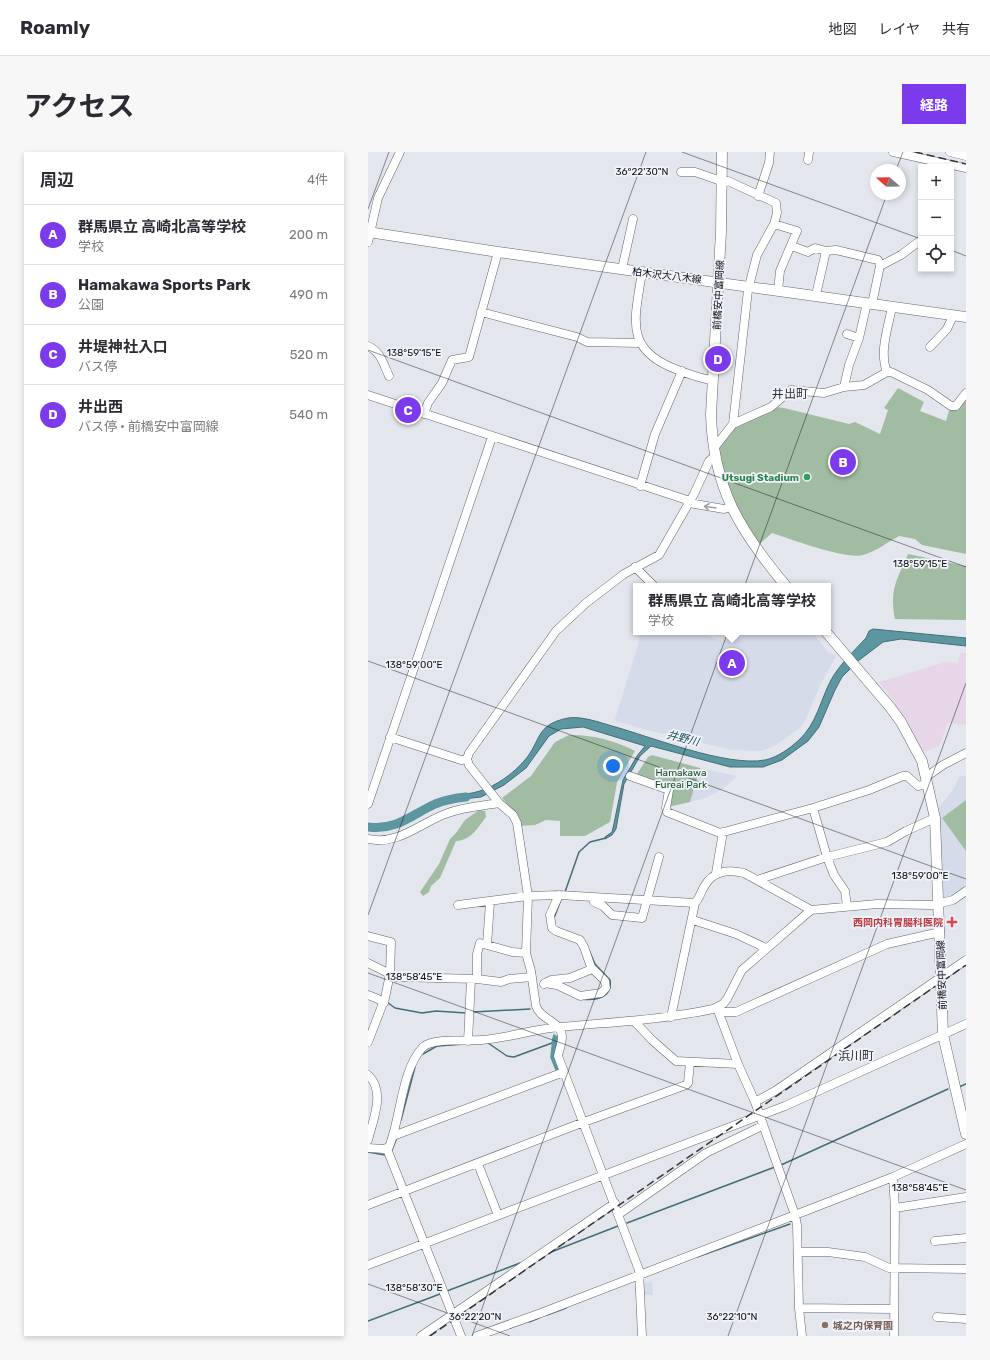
<!DOCTYPE html>
<html lang="ja">
<head>
<meta charset="utf-8">
<style>
	:root { --surface:#fff; --page:#f7f7f7; --text:#2b2b33; --muted:#7c7c81; --line:#e1e1e2; --accent:#7c3aed }
	body { margin:0; font-family:Rubik,"Noto Sans JP",sans-serif; background:var(--page); color:var(--text) }
	.controls { position:absolute; right:12px; top:12px; display:grid; overflow:hidden; border-radius:0px; box-shadow:0 2px 6px #0003 }
	.controls button { width:36px; height:36px; display:grid; place-items:center; padding:0; border:0; border-bottom:1px solid var(--line); background:var(--surface); color:var(--text); font:20px sans-serif }
	.compass { position:absolute; left:502px; top:12px; width:36px; height:36px; border-radius:50%; background:var(--surface); box-shadow:0 2px 6px #0003; rotate:290deg }
	.you { position:absolute; left:245px; top:614px; width:14px; height:14px; margin:-10px; border:3px solid #fff; border-radius:50%; background:#1a73e8; box-shadow:0 0 0 6px #1a73e833 }
	.badge { display:grid; place-items:center; width:26px; height:26px; border-radius:50%; background:var(--accent); color:#fff; font-size:13px; font-weight:700 }
	.pin { position:absolute; translate:-50% -50%; border:2px solid #fff; box-shadow:0 1px 4px #0006 }
	.popup { position:absolute; left:265px; top:431px; width:198px; height:52px; box-sizing:border-box; display:grid; place-content:center; border-radius:0px; background:var(--surface); filter:drop-shadow(0 1px 3px #0005); font-size:13px; white-space:nowrap; color:var(--muted) }
	.popup b { font-size:15px; color:var(--text) }
	.popup::after { content:''; position:absolute; left:50%; top:100%; margin-left:-8px; border:8px solid transparent; border-top-color:var(--surface) }
	.list { margin:0; padding:0; list-style:none }
	h2 { display:flex; justify-content:space-between; align-items:center; height:52px; margin:0; padding:0 16px; font-size:17px }
	h2 small { font-size:13px; font-weight:400; color:var(--muted) }
	.list li { display:grid; grid-template-columns:26px 1fr auto; gap:12px; align-items:center; box-sizing:border-box; height:60px; padding:0 16px; border-top:1px solid var(--line) }
	.list b { display:block; font-size:15px; white-space:nowrap }
	.list p { margin:0; font-size:13px; white-space:nowrap; color:var(--muted) }
	.list em { font-size:13px; font-style:normal; color:var(--muted) }
	.icon { flex:none; width:22px; height:22px; fill:none; stroke:currentColor; stroke-width:2; stroke-linecap:round; stroke-linejoin:round }
	.map { position:relative; flex:none; width:598px; height:1184px; overflow:hidden; border-radius:0px }
	header { display:flex; align-items:center; gap:24px; box-sizing:border-box; height:56px; padding:0 20px; background:var(--surface); border-bottom:1px solid var(--line) }
	header strong { font-size:19px }
	nav { display:flex; gap:22px; margin-inline-start:auto; font-size:14px }
	.intro { display:flex; align-items:center; justify-content:space-between; box-sizing:border-box; height:96px; padding:0 24px }
	h1 { margin:0; font-size:28px }
	.button { padding:10px 18px; border-radius:0px; background:var(--accent); color:#fff; font-size:14px; font-weight:700 }
	main { display:flex; gap:24px; padding:0 24px }
	aside { flex:1; background:var(--surface); border-radius:0px; box-shadow:0 2px 6px #0003 }
	.map>svg:first-child { display:block }
</style>
</head>
<body>
<header>
<strong>Roamly</strong>
<nav><a>地図</a><a>レイヤ</a><a>共有</a></nav>
</header>
<div class="intro"><h1>アクセス</h1><a class="button">経路</a></div>
<main>
<aside>
<h2>周辺<small>4件</small></h2>
<ul class="list">
<li><span class="badge">A</span><div><b>群馬県立 高崎北高等学校</b><p>学校</p></div><em>200 m</em></li>
<li><span class="badge">B</span><div><b>Hamakawa Sports Park</b><p>公園</p></div><em>490 m</em></li>
<li><span class="badge">C</span><div><b>井堤神社入口</b><p>バス停</p></div><em>520 m</em></li>
<li><span class="badge">D</span><div><b>井出西</b><p>バス停 · 前橋安中富岡線</p></div><em>540 m</em></li>
</ul>
</aside>
<div class="map">
<svg width="598" height="1184" viewBox="0 0 598 1184">
	<rect width="100%" height="100%" fill="#e3e6ed"/>
	<!-- commercial -->
	<path fill="#e7d6e7" d="M592 501H598V573L580 571 571 594 553 601 525 548 511 530 578 510 590 511Z"/>
	<!-- built -->
	<path fill="#d5dbe9" d="M274 480H339L344 485 354 489 374 480H444L461 501 469 503 453 531 437 569 432 576 408 593 394 599 364 598 275 577 248 569 247 567Z
		M332 616 369 624 355 637 337 646 322 650Z
		M592 624H598V736L580 745H577L575 742 571 655 585 638Z
		M284 1130 285 1143H275V1131Z"/>
	<!-- green -->
	<path fill="#a2bca4" d="M530 236 556 250 552 259 578 269 582 255 598 245V402L554 393 547 387 531 384C520 390 507 400 495 403 479 408 422 387 404 381L389 394 360 337 350 295 365 275 407 255 416 256 481 272 487 270 512 282 520 258 516 256Z
		M540 402 598 414V468L527 467C521 439 529 427 540 402Z
		M201 583C221 582 250 589 267 599L249 630 242 670 217 684H192V669L178 668 167 673 151 674 147 661 134 646 163 624 187 590Z
		M284 603 332 616 322 650 300 655 304 639 269 622 280 605Z
		M598 648V699L574 666Z
		M111 658 117 659 118 665C109 676 104 688 88 689L72 726 63 734 61 740 55 744 52 740 71 712 82 687 88 681 97 668Z"/>
	<!-- water -->
	<path fill="#5c96a1" stroke="#456e76" d="M505 477 598 486V494L533 487 515 490 490 509 474 525 467 538 451 575 440 589 414 608 395 615H362L283 594 272 604 256 632 248 677 244 683 237 687V685L244 680 245 676 255 628 269 604 277 594 215 575 193 577 181 584 158 616 136 633 113 645 86 648 85 644C94 642 103 642 112 639 128 634 146 621 156 609 174 589 166 573 200 566 214 564 230 570 244 574 284 585 358 615 397 608 410 605 421 597 431 588 449 571 452 549 463 528 472 512 486 499 498 486L501 479Z"/>
	<g fill="none" stroke-linecap="round" stroke-linejoin="round">
		<!-- stream -->
		<path stroke="#456e76" stroke-width="1.5" d="M197 740 211 700 222 690 238 686
			M186 766 194 745
			M213 847C227 849 245 846 242 828L227 812 221 798
			M19 850 27 856 54 861 68 859 98 861
			M105 860 162 857
			M120 891 139 904 146 905 184 891 187 886 186 883
			M55 902 69 894 97 892
			M591 935 598 932
			M33 968 47 915
			M24 998 28 988
			M0 1000 17 1003
			M413 1013 580 937
			M259 1071 407 1015
			M183 1100 250 1074
			M329 1105 422 1072
			M79 1139 152 1111
			M179 1163 198 1156
			M0 1169 72 1142
			M161 1170 171 1166"/>
		<!-- canal -->
		<path stroke="#5c96a1" stroke-width="5.5" d="M187 886 185 905 191 920"/>
		<!-- river -->
		<path stroke="#5c96a1" stroke-width="9" d="M0 675C28 679 43 663 67 652 77 648 87 646 98 645"/>
		<!-- minor casing -->
		<g stroke="#62656b" stroke-width="9">
			<path id="minor" d="M525 0 598 16
				M582 0 598 4
				M440 8 441 0
				M313 20H327L353 29
				M355 30 360 29 408 51 409 61 406 72 389 103 380 138 365 272
				M390 44 401 11 402 0
				M406 72 429 79 412 119 410 139
				M0 90 10 46 32 0
				M424 94 440 100 447 96 458 99 468 98 510 108 512 114 504 152
				M512 114 533 103 553 88
				M254 117 265 67
				M274 120C267 167 255 198 310 218 321 222 333 227 345 228
				M448 143 458 99
				M524 155C520 176 511 200 519 220H523L560 238 583 254H588L598 241
				M113 160 209 185 219 190 272 191
				M479 182 491 186
				M0 194C13 200 15 211 21 224
				M562 195 579 177 585 164
				M476 235 481 213 491 186 499 151
				M0 243 322 349
				M56 262 60 251 74 231 84 208 101 205 130 100
				M346 296 365 272 403 255 423 238 456 241 476 235 496 233 519 220
				M272 334 287 282 314 219
				M321 351 356 357 363 355
				M267 415 285 433
				M22 585 93 608 99 607
				M262 624 301 638 298 656 299 660 352 681 445 656 501 638 535 624H539L550 634 560 632
				M558 625 575 613 598 601
				M0 652 124 285
				M445 656 459 705 466 723 477 739 479 754
				M0 687C30 694 53 670 80 661 96 655 114 654 131 651
				M348 721 355 680
				M389 728 459 705 519 690 538 679 567 666
				M227 746 226 750 235 754 244 763 274 766 291 705
				M90 753 160 744 191 743 327 751C331 747 333 740 336 735 344 719 360 717 376 721L443 758
				M325 768 368 782 398 796
				M0 784 23 790 22 822 17 846 0 890
				M119 793 122 750
				M0 811 28 825 109 827 133 830 141 827 164 825
				M109 827V802L112 791 144 800 158 801
				M177 831 189 833 212 844 233 841 238 836 237 829 223 815 216 795 212 788 188 779 184 776 182 763 191 743
				M176 832 183 828 202 826 224 817
				M0 843 10 847 16 851
				M349 856 370 912 387 950 427 1063 429 1073 431 1156 434 1184
				M349 856 355 860H368L519 792 572 780
				M303 865 327 751
				M267 870 284 888 308 909 370 912
				M100 889 103 827
				M0 923C18 939 5 968 0 988
				M387 950 407 939 598 808
				M25 984 196 920
				M0 996 16 997 21 995C33 966 33 918 55 895 65 886 100 889 114 888 141 886 165 877 192 875 243 870 294 868 345 857L355 852 359 847 374 818 443 758 509 752 565 753 585 748 598 739
				M19 997 93 1184
				M110 1012 130 1063
				M525 1025 527 1056 526 1184
				M0 1053 216 970 318 933 320 931 322 911
				M527 1056 598 1045
				M251 1062 338 1001 394 974
				M567 1089 598 1086
				M430 1100H460L497 1105 521 1116 598 1117
				M0 1113 417 954 598 872
				M431 1156 525 1157
				M569 1165 598 1167
				M53 1184 247 1051
				M109 1184 173 1161 427 1063 525 1025 598 992
				M274 1184 271 1118 190 904C191 898 194 892 194 885 194 869 172 868 168 854L163 819 158 801 160 744 149 671 145 663 131 651 101 613 99 607 101 601 188 479 218 451 256 422 291 403 326 342 341 309 347 304"/>
		</g>
		<!-- major casing -->
		<g stroke="#62656b" stroke-width="11">
			<path id="major" d="M354 0 353 80 343 262C345 336 372 379 418 434
				M0 80 130 100 598 165
				M458 480 522 555 533 570 554 609 567 666 575 883 598 982"/>
		</g>
		<!-- minor -->
		<use href="#minor" stroke="#fff" stroke-width="8"/>
		<!-- major -->
		<use href="#major" stroke="#fff" stroke-width="10"/>
		<!-- rail -->
		<path stroke="#343639" stroke-width="1.5" stroke-dasharray="8 4" stroke-linecap="butt" d="M547 0 598 12
			M62 1184 598 813"/>
	</g>
	<!-- one-way arrows -->
	<defs><path id="oneway-shaft" d="M-6 0H5M1.5-3L5.5 0L1.5 3" fill="none" stroke-width="1.6" stroke-linecap="round" stroke-linejoin="round"/></defs>
	<use stroke="#9f9fa0" href="#oneway-shaft" transform="translate(342 355) rotate(-171)"/>
	<!-- ticks -->
	<path fill="none" stroke="#0e0f11" stroke-width="1" stroke-opacity="0.45" d="M314 0 553 87M528 18 535 0M0 57 21 0M583 98 598 104M0 198 598 415M0 509 598 727M0 763 278 0M0 821 598 1038M0 1132 142 1184M104 1184 519 42M360 1184 598 531"/>
	<!-- markers -->
	<circle fill="#2e9e5b" stroke="#f0f3fa" stroke-width="1.5" cx="439" cy="325" r="4"/>
	<path fill="#e0444e" stroke="#f0f3fa" stroke-width="1.5" d="M582 764h4v4h4v4h-4v4h-4v-4h-4v-4h4z"/>
	<circle fill="#8d6e63" stroke="#f0f3fa" stroke-width="1.5" cx="457" cy="1173" r="4"/>
	<g text-anchor="middle" stroke-width="3.5" stroke-linejoin="round" paint-order="stroke">
		<!-- street labels -->
		<g font-size="10" fill="#0e0f11" stroke="#f0f3fa">
			<text transform="translate(299 123) rotate(7)" y="4">柏木沢大八木線</text>
			<text transform="translate(350 143) rotate(-87)" y="4">前橋安中富岡線</text>
			<text transform="translate(573 823) rotate(-92)" y="4">前橋安中富岡線</text>
		</g>
		<!-- leisure labels -->
		<g font-size="10" font-weight="bold" fill="#27864d" stroke="#f0f3fa" text-anchor="end">
			<text x="431" y="329">Utsugi Stadium</text>
		</g>
		<!-- park labels -->
		<g font-size="10" fill="#195023" stroke="#f0f3fa">
			<text x="313" y="624">Hamakawa<tspan x="313" dy="12">Fureai Park</tspan></text>
		</g>
		<!-- health labels -->
		<g font-size="10" font-weight="bold" fill="#be3a42" stroke="#f0f3fa" text-anchor="end">
			<text x="575" y="774">西岡内科胃腸科医院</text>
		</g>
		<!-- education labels -->
		<g font-size="10" font-weight="bold" fill="#785e54" stroke="#f0f3fa" text-anchor="start">
			<text x="465" y="1177">城之内保育園</text>
		</g>
		<!-- water labels -->
		<g font-size="11" font-style="italic" fill="#1d5059" stroke="#f0f3fa">
			<text transform="translate(315 586) rotate(14)" y="4">井野川</text>
		</g>
		<!-- quarter labels -->
		<g font-size="12" fill="#2e3136" stroke="#f0f3fa">
			<text x="422" y="246">井出町</text>
			<text x="488" y="908">浜川町</text>
		</g>
	</g>
	<g font-size="10" text-anchor="middle" fill="#0e0f11" stroke="#f0f3fa" stroke-width="3.5" stroke-linejoin="round" paint-order="stroke">
		<text x="274" y="23">36°22'30"N</text>
		<text x="46" y="204">138°59'15"E</text>
		<text x="552" y="415">138°59'15"E</text>
		<text x="46" y="516">138°59'00"E</text>
		<text x="552" y="727">138°59'00"E</text>
		<text x="46" y="828">138°58'45"E</text>
		<text x="552" y="1039">138°58'45"E</text>
		<text x="46" y="1139">138°58'30"E</text>
		<text x="107" y="1168">36°22'20"N</text>
		<text x="364" y="1168">36°22'10"N</text>
	</g>
</svg>
<div class="controls">
<button>+</button>
<button>−</button>
<button><svg class="icon" aria-label="locate" viewBox="0 0 24 24"><circle cx="12" cy="12" r="6"/><path d="M12 2v4M12 18v4M2 12h4M18 12h4"/></svg></button>
</div>
<svg class="compass" viewBox="-18 -18 36 36"><path d="M0-13l5 13h-10z" fill="#e53935"/><path d="M0 13l5-13h-10z" fill="#7c7c81"/></svg>
<div class="you"></div>
<div class="pin badge" style="left:364px;top:511px">A</div>
<div class="popup"><b>群馬県立 高崎北高等学校</b>学校</div>
<div class="pin badge" style="left:475px;top:310px">B</div>
<div class="pin badge" style="left:40px;top:258px">C</div>
<div class="pin badge" style="left:350px;top:207px">D</div>
</div>
</main>
</body>
</html>
